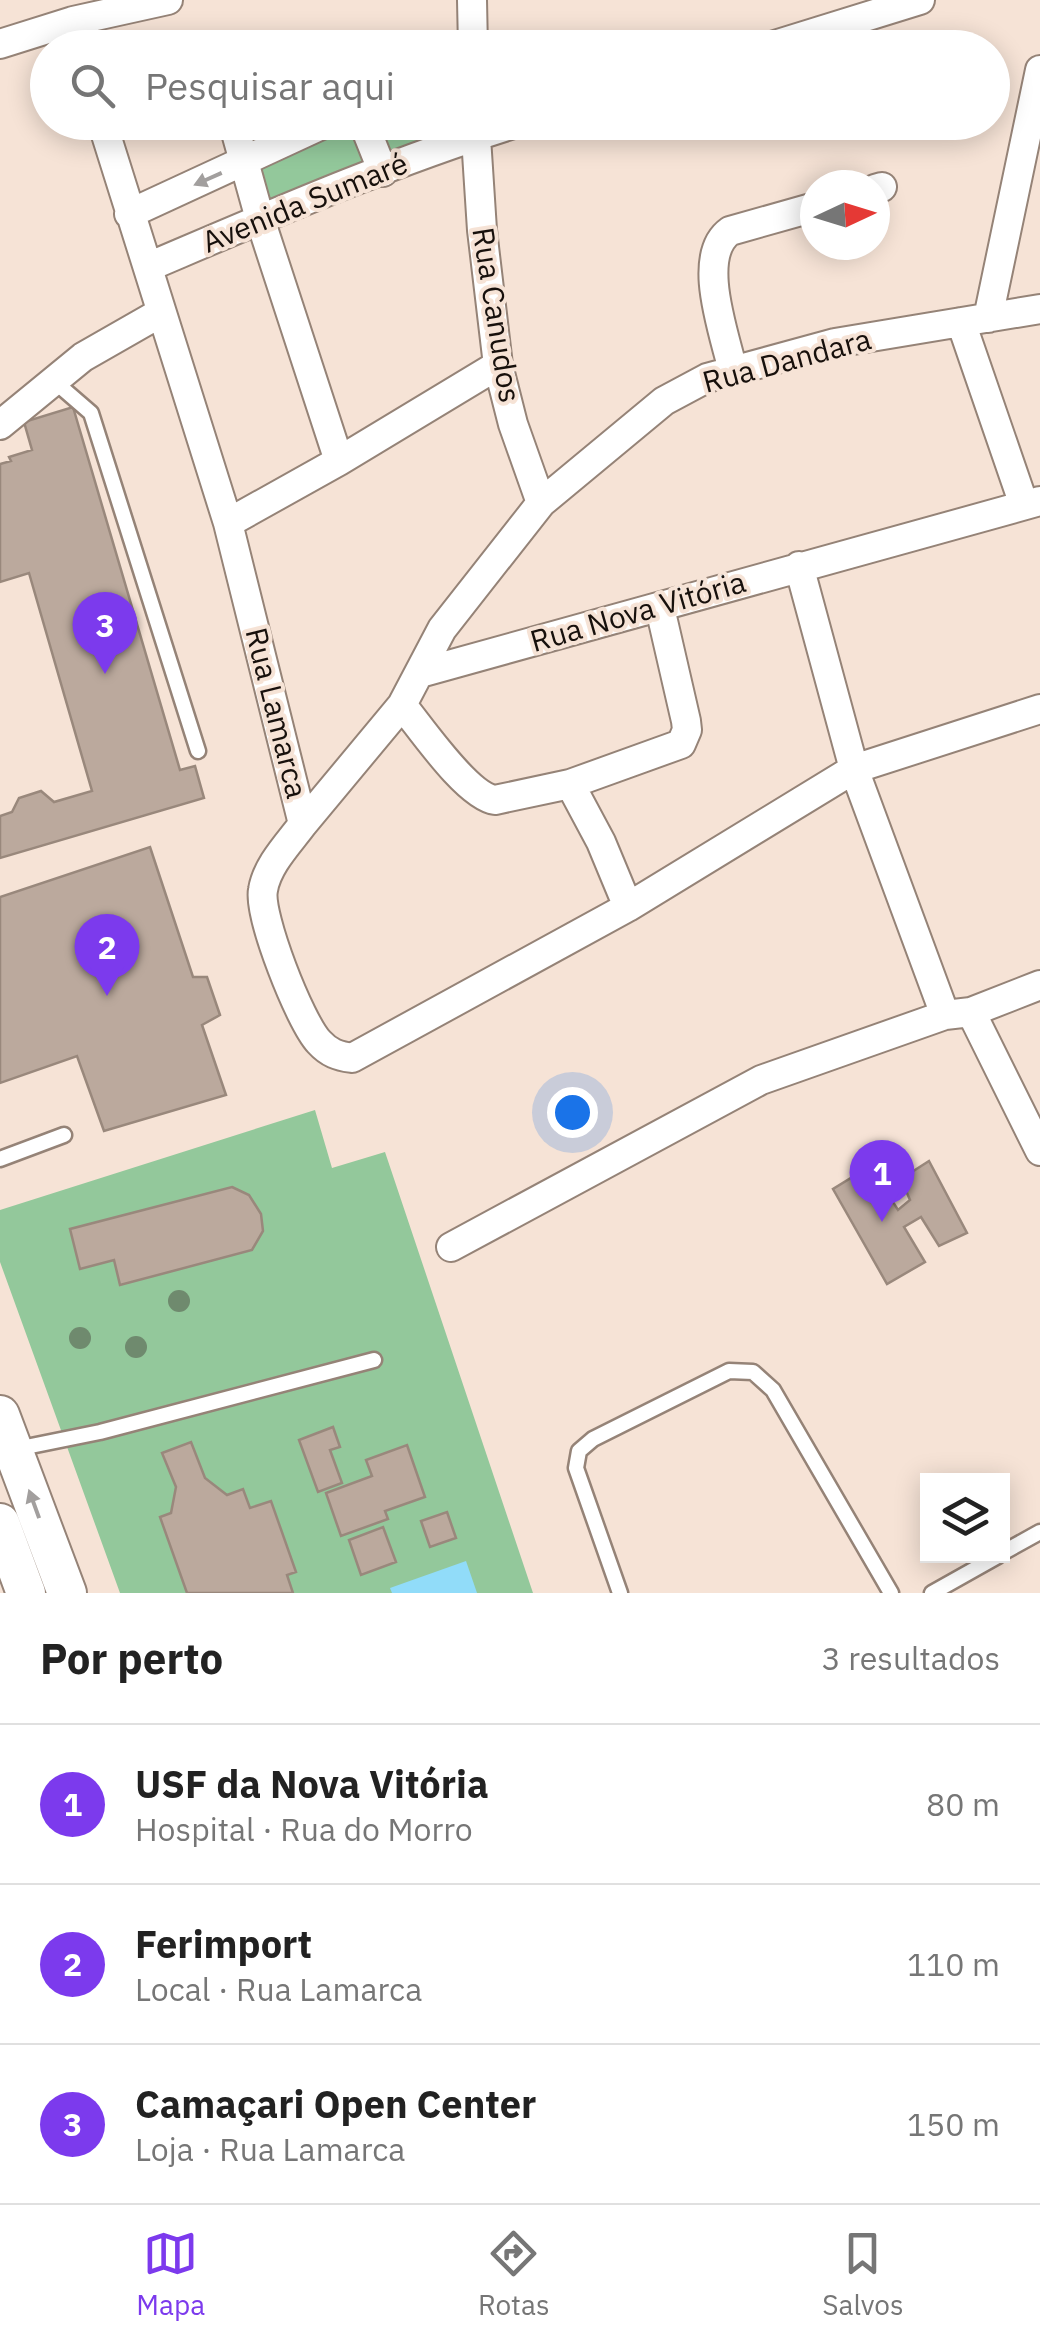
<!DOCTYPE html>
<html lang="pt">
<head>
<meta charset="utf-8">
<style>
	:root { --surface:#fff; --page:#f2f2f2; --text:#222; --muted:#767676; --line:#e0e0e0; --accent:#7c3aed }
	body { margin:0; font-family:"IBM Plex Sans",sans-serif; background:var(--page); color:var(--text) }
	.controls { position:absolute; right:30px; bottom:30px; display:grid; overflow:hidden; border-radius:0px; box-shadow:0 5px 25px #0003 }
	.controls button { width:90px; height:90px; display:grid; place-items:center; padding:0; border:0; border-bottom:2px solid var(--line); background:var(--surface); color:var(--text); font:50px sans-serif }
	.compass { position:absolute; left:800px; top:170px; width:90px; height:90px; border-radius:50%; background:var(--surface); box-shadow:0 5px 25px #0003; rotate:86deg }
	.you { position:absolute; left:572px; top:1112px; width:35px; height:35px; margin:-25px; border:8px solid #fff; border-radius:50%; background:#1a73e8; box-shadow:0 0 0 15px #1a73e833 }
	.badge { display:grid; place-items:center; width:65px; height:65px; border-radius:50%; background:var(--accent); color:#fff; font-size:32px; font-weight:700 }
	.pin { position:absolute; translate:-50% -82px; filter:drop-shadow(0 2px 5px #0008) }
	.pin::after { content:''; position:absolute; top:52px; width:35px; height:30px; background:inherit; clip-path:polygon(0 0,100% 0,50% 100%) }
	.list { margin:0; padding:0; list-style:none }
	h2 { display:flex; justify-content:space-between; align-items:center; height:130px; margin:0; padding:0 40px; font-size:42px }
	h2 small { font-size:32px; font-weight:400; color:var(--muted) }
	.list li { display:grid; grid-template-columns:65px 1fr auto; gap:30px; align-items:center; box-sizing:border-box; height:160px; padding:0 40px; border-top:2px solid var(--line) }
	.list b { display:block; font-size:38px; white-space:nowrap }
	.list p { margin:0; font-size:32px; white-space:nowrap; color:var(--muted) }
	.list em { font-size:32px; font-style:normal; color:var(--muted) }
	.icon { flex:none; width:55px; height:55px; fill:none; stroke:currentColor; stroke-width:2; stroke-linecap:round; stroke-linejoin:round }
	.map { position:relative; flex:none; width:1040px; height:1593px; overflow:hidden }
	.search { position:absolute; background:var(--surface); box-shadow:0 5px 25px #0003; left:30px; right:30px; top:30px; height:110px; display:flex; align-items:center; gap:25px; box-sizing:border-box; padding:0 35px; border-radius:55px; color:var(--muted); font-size:38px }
	.sheet { height:610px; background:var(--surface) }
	nav { display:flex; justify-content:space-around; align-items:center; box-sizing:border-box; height:140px; border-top:2px solid var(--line); background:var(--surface); font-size:28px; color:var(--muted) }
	nav a { display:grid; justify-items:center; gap:5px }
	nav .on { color:var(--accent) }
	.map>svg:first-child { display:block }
</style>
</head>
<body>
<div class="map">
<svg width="1040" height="1593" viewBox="0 0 1040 1593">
	<rect width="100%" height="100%" fill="#f6e3d6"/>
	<!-- green -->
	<path fill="#93c89b" d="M358 123H461L462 130 266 207 255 168Z
		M315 1110 332 1168 385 1152 533 1593H120L0 1262V1210Z"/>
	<!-- water -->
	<path fill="#91dcf9" d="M466 1561 477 1593H392L390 1588Z"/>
	<!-- building -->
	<path fill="#bba99d" stroke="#99887c" stroke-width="2.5" d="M73 407 180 770 195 766 204 798 0 858V816L12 812 19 798 41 791 54 802 92 791 29 573 0 582V464L11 461 9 457 32 450 24 422Z
		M150 847 193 977H207L220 1015 202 1025 226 1095 104 1131 77 1056 0 1083V897Z
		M929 1161 967 1233 939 1246 921 1217 904 1227 925 1262 887 1284 833 1189 859 1173 866 1184 877 1177 898 1210 910 1200 901 1179Z
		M232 1187 249 1195 261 1214 263 1231 252 1250 120 1285 114 1260 80 1269 70 1229Z
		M333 1427 340 1447 330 1450 342 1483 318 1492 299 1440Z
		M191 1442 205 1478 227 1495 243 1489 250 1508 271 1501 296 1572 287 1575 293 1593H187L160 1517 171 1513 176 1487 162 1453Z
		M407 1445 425 1497 385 1511 388 1519 341 1536 326 1493 372 1476 366 1460Z
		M447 1512 456 1538 430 1547 421 1521Z
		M383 1527 396 1562 361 1575 349 1540Z"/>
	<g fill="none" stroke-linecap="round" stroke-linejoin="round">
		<!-- lane casing -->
		<g stroke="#958377" stroke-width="19">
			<path id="lane" d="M54 381 91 413 198 751
				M0 1159 64 1135
				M16 1449 100 1432 374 1360
				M1002 1553 1040 1532
				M620 1593 576 1468 579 1451 593 1439 729 1371 753 1372 773 1390 891 1593
				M932 1593 998 1556"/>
		</g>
		<!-- street casing -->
		<g stroke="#958377" stroke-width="32">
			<path id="street" d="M472 0 473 48
				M73 21 81 48
				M0 44 73 21 168 0
				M765 48 920 0
				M102 122 228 523 303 824C289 843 267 865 263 890 258 915 300 1022 319 1042 329 1053 338 1056 352 1058L628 907 854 769 1040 709
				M233 122 260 219 339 461
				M363 122 383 172
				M475 122 482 230 498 365 513 424 541 503
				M875 189 882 187
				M129 214 328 122
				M148 267C270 215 393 161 520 122
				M988 318 1040 70
				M961 322 1024 505
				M733 371C725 335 695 256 730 231L815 207
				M0 425 83 357 160 313
				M228 523 339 461 498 365
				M799 566 854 769 945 1015
				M420 673 1040 501
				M402 705C421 728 467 796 495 800L570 784 681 744 687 730 686 721 660 608
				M570 784 601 842 628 907
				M303 824 402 705 442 629 541 503 664 401 707 378 835 343 1040 309
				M971 1012 1040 1151
				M451 1247 761 1080 945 1015 971 1012 1040 985"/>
		</g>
		<!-- secondary casing -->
		<g stroke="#958377" stroke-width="42">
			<path id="secondary" d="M0 1415 67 1593
				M0 1523 26 1593"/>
		</g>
		<!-- lane -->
		<use href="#lane" stroke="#fff" stroke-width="14"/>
		<!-- street -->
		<use href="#street" stroke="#fff" stroke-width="28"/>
		<!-- secondary -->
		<use href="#secondary" stroke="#fff" stroke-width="38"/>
	</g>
	<!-- trees -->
	<g fill="#6f8a6e">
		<circle cx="179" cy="1301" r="11"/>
		<circle cx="80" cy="1338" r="11"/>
		<circle cx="136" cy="1347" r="11"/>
	</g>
	<!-- one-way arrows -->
	<defs><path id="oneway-solid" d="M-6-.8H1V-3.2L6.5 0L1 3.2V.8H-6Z" transform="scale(2.5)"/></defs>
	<g fill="#a29f9e">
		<use href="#oneway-solid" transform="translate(208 179) rotate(156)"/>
		<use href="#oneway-solid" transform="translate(34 1504) rotate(-110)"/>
	</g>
	<g text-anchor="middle" stroke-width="8" stroke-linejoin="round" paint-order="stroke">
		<!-- street labels -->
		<g font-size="30" fill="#17100c" stroke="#f6e3d6">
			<text transform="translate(305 203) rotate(-22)" y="10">Avenida Sumaré</text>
			<text transform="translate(496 315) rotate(81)" y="10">Rua Canudos</text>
			<text transform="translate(787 361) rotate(-15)" y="10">Rua Dandara</text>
			<text transform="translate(638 612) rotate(-16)" y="10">Rua Nova Vitória</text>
			<text transform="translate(276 713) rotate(76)" y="10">Rua Lamarca</text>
		</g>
	</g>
</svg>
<div class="controls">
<button><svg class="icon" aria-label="layers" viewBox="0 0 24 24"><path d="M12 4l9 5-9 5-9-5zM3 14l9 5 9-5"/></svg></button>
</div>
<svg class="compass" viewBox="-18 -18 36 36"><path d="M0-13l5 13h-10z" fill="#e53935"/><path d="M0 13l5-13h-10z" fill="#767676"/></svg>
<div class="you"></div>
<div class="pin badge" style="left:882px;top:1222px">1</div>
<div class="pin badge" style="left:107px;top:996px">2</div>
<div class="pin badge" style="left:105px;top:674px">3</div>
<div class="search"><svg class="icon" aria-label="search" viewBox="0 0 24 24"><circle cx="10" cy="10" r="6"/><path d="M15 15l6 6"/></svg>Pesquisar aqui</div>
</div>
<section class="sheet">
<h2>Por perto<small>3 resultados</small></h2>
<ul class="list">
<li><span class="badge">1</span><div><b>USF da Nova Vitória</b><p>Hospital · Rua do Morro</p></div><em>80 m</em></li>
<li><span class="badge">2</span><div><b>Ferimport</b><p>Local · Rua Lamarca</p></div><em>110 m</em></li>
<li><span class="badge">3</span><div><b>Camaçari Open Center</b><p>Loja · Rua Lamarca</p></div><em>150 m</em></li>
</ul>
</section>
<nav>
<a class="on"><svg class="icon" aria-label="map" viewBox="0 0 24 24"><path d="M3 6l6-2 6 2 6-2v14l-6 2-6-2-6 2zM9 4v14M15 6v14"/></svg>Mapa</a>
<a><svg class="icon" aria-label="directions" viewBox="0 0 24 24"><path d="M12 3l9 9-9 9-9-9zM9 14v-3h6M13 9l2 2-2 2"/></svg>Rotas</a>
<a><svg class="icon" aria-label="saved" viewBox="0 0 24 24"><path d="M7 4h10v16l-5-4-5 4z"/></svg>Salvos</a>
</nav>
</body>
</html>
